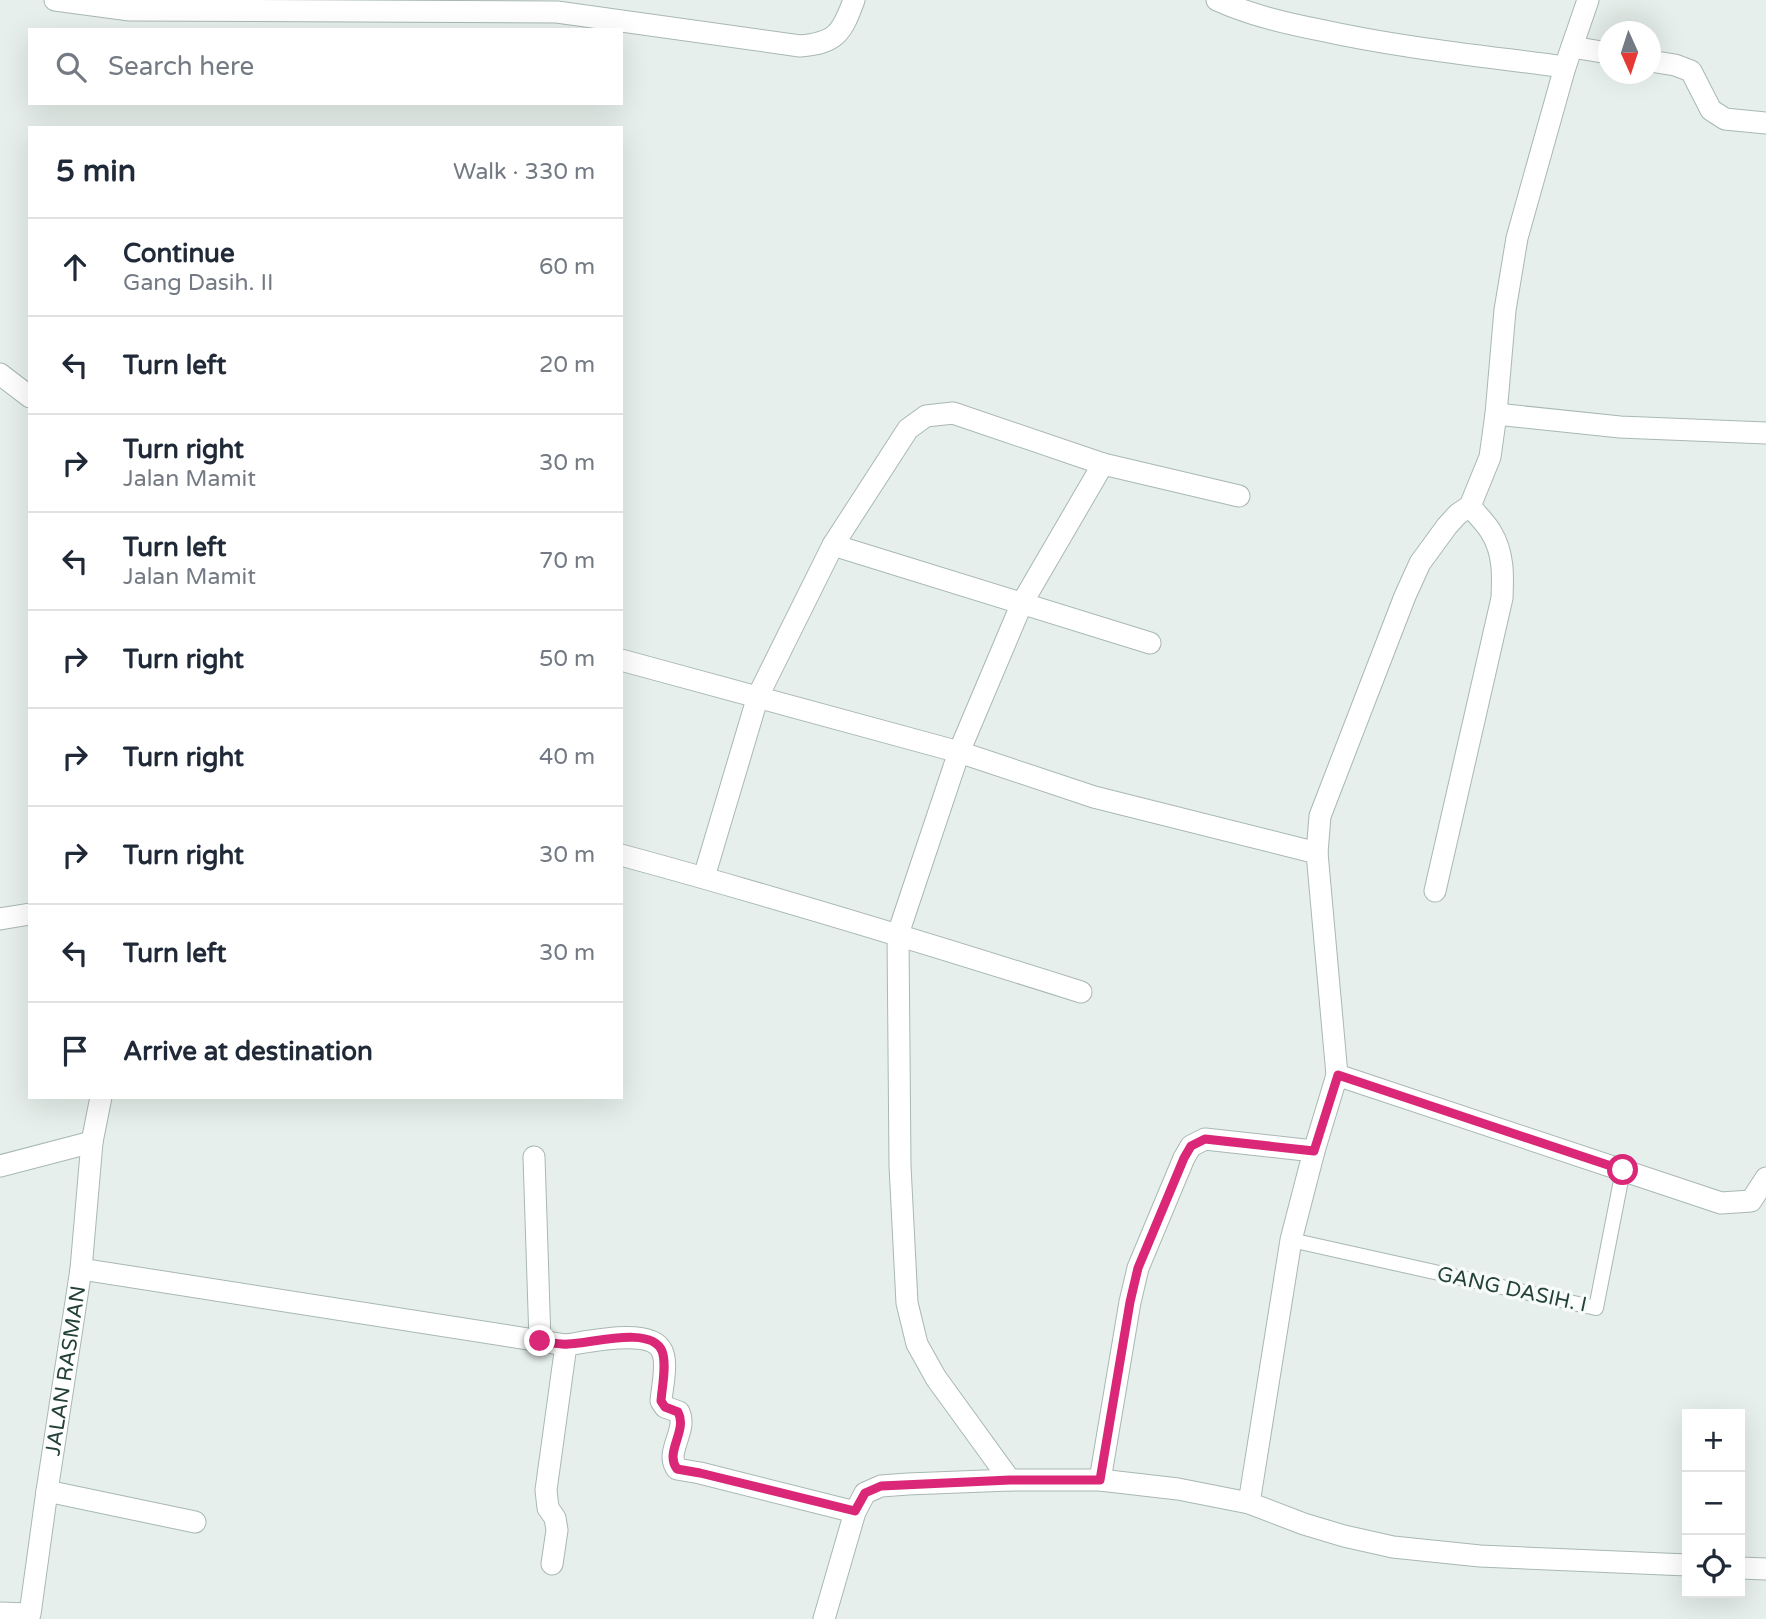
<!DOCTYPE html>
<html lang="en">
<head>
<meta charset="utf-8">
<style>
	:root { --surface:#fff; --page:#f2f2f3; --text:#1f2937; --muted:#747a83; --line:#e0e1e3 }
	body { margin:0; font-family:"Varela Round",sans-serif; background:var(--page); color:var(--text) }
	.controls { position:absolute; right:21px; bottom:21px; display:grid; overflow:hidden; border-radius:0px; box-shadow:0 7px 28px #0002 }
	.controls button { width:63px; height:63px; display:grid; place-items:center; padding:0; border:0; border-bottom:2px solid var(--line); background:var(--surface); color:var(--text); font:35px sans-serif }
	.compass { position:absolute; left:1598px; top:21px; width:63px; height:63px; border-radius:50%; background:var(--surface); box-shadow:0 7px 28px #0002; rotate:177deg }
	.stop { position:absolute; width:21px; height:21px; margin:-16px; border:5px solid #db2777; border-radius:50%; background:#fff }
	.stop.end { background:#db2777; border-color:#fff; box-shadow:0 2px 7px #0008 }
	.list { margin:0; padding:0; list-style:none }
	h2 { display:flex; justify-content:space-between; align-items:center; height:91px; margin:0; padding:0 28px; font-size:30px }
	h2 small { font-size:23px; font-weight:400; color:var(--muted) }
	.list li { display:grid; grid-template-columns:46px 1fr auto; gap:21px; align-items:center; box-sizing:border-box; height:98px; padding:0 28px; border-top:2px solid var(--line) }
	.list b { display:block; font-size:26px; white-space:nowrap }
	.list p { margin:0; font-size:23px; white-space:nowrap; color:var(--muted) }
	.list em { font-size:23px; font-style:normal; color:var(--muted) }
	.icon { flex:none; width:38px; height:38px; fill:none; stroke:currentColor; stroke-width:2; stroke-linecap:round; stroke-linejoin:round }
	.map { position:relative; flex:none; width:1766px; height:1619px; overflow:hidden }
	.search { position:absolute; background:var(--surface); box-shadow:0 7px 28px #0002; left:28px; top:28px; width:595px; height:77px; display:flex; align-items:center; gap:18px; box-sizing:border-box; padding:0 24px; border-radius:0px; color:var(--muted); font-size:26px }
	.panel { position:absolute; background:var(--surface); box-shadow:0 7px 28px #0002; left:28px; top:126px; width:595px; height:973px; border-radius:0px }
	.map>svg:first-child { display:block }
</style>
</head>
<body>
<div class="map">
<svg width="1766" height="1619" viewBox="0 0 1766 1619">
	<rect width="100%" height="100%" fill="#e6efeb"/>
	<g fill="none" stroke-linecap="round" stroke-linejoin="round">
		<!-- lane casing -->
		<g stroke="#a8b8b2" stroke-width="16">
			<path id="lane" d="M1291 1240 1596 1308 1623 1170"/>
		</g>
		<!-- street casing -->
		<g stroke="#a8b8b2" stroke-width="23">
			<g id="street">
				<path d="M55 0 130 10 557 12 800 46C836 43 842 33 854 0"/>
				<path d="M1217 0C1250 15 1285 23 1320 30 1401 48 1483 56 1565 67"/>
				<path d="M1572 47 1608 53"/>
				<path d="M1650 61 1675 65 1691 71 1711 110 1725 119 1766 123"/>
				<path d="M0 374 30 397"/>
				<path d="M1496 414 1620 427 1766 433"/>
				<path d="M833 545 1150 643"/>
				<path d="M621 660 959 752 1094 797 1317 853"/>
				<path d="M621 855C776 897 929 944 1081 992"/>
				<path d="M704 877 758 696 833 545 908 429 926 416 953 413 1103 464 1239 496"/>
				<path d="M1435 891 1502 598C1503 576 1504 553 1491 532 1486 523 1477 515 1470 506"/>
				<path d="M0 919 30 914"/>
				<path d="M1337 1075 1721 1203 1751 1201 1766 1178"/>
				<path d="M534 1157 540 1341"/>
				<path d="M0 1166 92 1142"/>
				<path d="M81 1269 566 1345C588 1342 651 1327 662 1351 668 1363 662 1388 661 1401L665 1407 679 1412C688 1431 664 1452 677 1469L700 1473 855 1512"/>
				<path d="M1010 1480 936 1378 917 1344 907 1303 900 1166 898 934 959 752 1022 603 1103 464"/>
				<path d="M1100 1480 1130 1302 1138 1268 1184 1158 1191 1146 1205 1139 1314 1151"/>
				<path d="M47 1491 195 1522"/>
				<path d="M1249 1503 1291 1240 1314 1151 1337 1075 1317 853 1320 816 1405 596 1420 563 1447 526 1458 514 1470 506 1490 457 1496 414 1505 310 1517 238 1565 67 1588 0"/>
				<path d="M552 1564 557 1530 555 1518 548 1508 546 1490 566 1345"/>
				<path d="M1740 1568 1766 1569"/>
				<path id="s1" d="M0 1613 30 1614 47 1491 81 1269 92 1142 101 1097"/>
				<path d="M824 1619 855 1512 865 1493 881 1486 908 1484 1010 1480H1100L1178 1489 1249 1503 1304 1524 1344 1536 1393 1547 1480 1556 1687 1565"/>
			</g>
		</g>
		<!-- lane -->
		<use href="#lane" stroke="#fff" stroke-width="14"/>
		<!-- street -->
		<use href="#street" stroke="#fff" stroke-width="21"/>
	</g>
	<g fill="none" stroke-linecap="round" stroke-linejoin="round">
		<!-- route -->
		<path stroke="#db2777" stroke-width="9" d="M540 1341C549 1342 559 1345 568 1344 590 1344 651 1325 662 1351 667 1364 662 1387 661 1401L665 1407 678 1412C688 1431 664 1452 677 1469L700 1473 855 1511 865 1493 881 1486 1010 1480H1100L1130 1302 1138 1268 1184 1158 1191 1146 1205 1139 1314 1151 1338 1075 1623 1170"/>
	</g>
	<g text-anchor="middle" stroke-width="7" stroke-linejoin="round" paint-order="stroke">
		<!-- street labels -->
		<g font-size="21" fill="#24423a" stroke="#f7fbf9">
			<text transform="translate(1512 1289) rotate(12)" y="7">GANG DASIH. I</text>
			<text dy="7" stroke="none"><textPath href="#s1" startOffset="276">JALAN RASMAN</textPath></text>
		</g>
	</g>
</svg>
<div class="controls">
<button>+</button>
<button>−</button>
<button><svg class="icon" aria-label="locate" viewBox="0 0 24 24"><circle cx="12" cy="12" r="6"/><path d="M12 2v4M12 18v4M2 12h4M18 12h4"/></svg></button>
</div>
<svg class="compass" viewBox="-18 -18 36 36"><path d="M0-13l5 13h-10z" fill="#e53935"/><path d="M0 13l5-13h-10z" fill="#747a83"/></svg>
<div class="stop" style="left:1623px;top:1170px"></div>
<div class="stop end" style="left:540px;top:1341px"></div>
<div class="search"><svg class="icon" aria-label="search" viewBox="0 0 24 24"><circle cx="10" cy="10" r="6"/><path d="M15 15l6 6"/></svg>Search here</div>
<section class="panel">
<h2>5 min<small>Walk · 330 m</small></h2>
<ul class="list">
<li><svg class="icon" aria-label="ahead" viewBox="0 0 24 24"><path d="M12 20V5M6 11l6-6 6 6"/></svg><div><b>Continue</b><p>Gang Dasih. II</p></div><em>60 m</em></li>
<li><svg class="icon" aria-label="left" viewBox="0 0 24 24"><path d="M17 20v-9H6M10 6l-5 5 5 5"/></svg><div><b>Turn left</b></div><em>20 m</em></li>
<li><svg class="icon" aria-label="right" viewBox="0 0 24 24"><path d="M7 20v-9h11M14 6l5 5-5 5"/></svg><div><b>Turn right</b><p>Jalan Mamit</p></div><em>30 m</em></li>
<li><svg class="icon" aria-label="left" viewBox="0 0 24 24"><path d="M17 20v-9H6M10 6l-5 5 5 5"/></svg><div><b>Turn left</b><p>Jalan Mamit</p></div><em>70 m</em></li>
<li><svg class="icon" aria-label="right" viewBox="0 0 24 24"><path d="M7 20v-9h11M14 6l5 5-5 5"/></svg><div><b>Turn right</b></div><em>50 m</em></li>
<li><svg class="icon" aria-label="right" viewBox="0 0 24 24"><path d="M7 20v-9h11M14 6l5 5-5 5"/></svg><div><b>Turn right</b></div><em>40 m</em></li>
<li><svg class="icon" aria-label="right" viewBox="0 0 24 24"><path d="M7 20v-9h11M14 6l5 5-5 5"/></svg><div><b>Turn right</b></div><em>30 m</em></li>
<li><svg class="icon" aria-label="left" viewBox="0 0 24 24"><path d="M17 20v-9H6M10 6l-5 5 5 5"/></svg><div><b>Turn left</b></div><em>30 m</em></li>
<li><svg class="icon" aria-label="arrive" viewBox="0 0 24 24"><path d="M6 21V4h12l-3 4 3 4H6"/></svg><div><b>Arrive at destination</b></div></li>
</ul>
</section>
</div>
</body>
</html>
